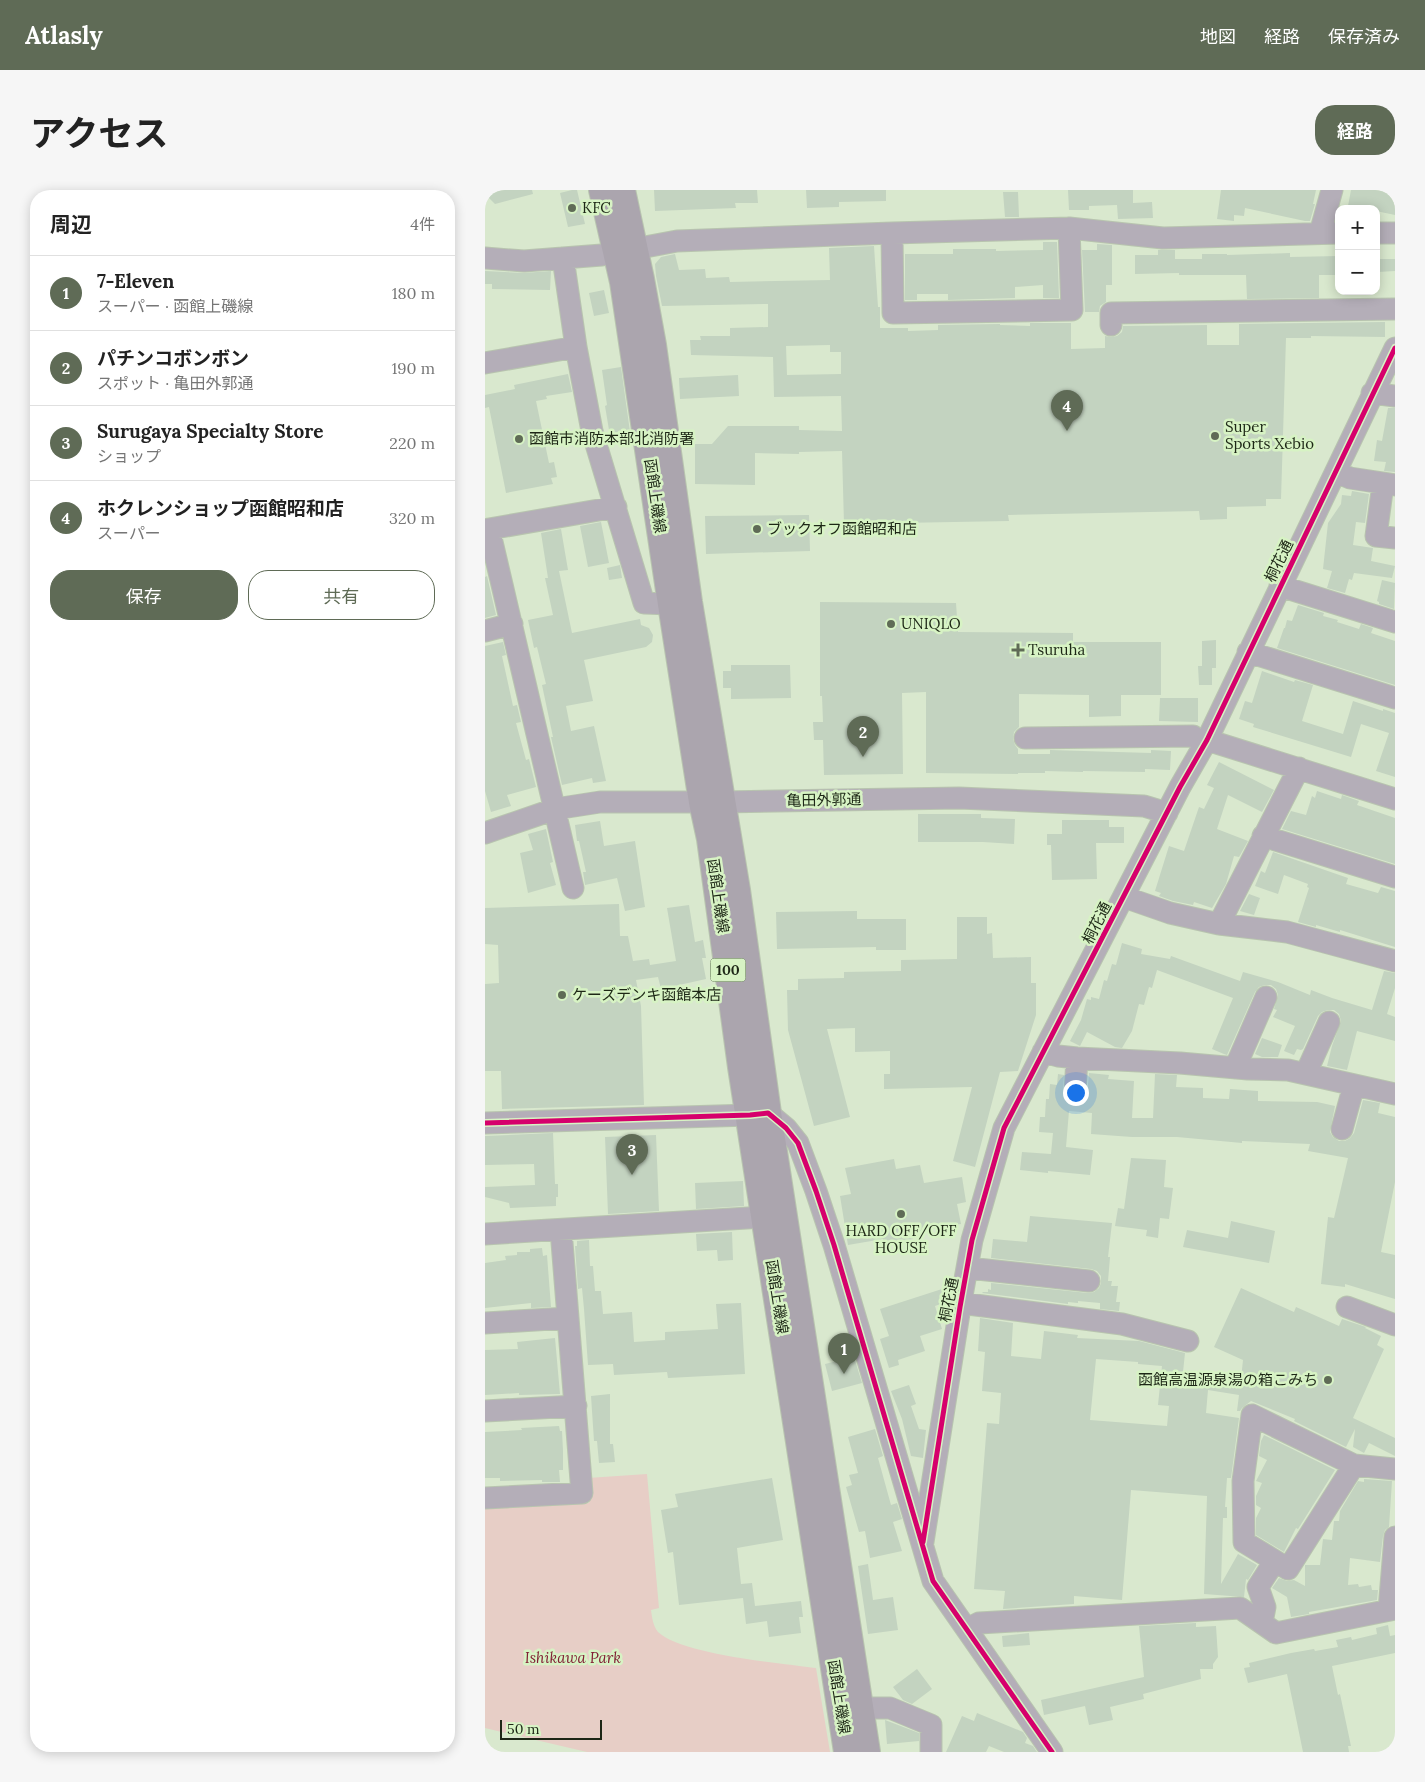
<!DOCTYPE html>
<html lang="ja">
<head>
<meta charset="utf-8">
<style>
	:root { --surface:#fff; --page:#f6f6f6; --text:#222; --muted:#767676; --line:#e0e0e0; --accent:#5f6b56 }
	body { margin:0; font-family:Lora,"Noto Sans JP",serif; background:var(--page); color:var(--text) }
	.controls { position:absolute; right:15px; top:15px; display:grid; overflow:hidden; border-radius:10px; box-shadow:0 2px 12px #0003 }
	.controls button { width:45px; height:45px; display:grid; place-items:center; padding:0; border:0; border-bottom:1px solid var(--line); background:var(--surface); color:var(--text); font:25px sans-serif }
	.scale { position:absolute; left:15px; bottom:12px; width:102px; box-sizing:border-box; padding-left:5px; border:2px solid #1d2716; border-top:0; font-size:14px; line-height:18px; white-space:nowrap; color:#1d2716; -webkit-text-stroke:4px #d7f3c4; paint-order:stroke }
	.you { position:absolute; left:590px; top:902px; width:18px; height:18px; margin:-12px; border:4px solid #fff; border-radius:50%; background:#1a73e8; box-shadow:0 0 0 8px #1a73e833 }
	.badge { display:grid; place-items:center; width:32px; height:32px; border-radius:50%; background:var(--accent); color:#fff; font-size:16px; font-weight:700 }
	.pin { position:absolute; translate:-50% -41px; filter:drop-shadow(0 1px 2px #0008) }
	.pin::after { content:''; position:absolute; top:26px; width:18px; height:15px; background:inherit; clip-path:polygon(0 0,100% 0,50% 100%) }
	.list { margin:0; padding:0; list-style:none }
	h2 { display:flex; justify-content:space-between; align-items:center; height:65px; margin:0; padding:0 20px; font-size:21px }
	h2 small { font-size:16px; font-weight:400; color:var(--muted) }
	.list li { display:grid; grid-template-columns:32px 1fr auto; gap:15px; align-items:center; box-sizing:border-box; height:75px; padding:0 20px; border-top:1px solid var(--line) }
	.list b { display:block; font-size:19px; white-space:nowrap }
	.list p { margin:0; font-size:16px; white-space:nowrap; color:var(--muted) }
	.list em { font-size:16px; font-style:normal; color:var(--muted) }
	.actions { display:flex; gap:10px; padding:15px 20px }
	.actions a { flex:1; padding:11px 0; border:1px solid var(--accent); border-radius:20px; text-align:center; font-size:18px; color:var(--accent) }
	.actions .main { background:var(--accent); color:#fff }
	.map { position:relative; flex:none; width:910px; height:1562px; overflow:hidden; border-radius:20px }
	header { display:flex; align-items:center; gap:30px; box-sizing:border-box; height:70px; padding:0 25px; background:var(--accent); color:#fff }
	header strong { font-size:24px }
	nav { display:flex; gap:28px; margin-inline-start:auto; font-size:18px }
	.intro { display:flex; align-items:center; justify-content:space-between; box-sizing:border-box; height:120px; padding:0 30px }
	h1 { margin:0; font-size:35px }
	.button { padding:12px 22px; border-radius:20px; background:var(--accent); color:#fff; font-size:18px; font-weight:700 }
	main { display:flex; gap:30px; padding:0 30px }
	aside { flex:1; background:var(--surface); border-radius:20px; box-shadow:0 2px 12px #0003 }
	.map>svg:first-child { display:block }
</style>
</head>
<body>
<header>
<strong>Atlasly</strong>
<nav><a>地図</a><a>経路</a><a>保存済み</a></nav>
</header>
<div class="intro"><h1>アクセス</h1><a class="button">経路</a></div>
<main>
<aside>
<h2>周辺<small>4件</small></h2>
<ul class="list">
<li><span class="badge">1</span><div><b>7-Eleven</b><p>スーパー · 函館上磯線</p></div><em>180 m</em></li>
<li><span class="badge">2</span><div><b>パチンコボンボン</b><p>スポット · 亀田外郭通</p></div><em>190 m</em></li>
<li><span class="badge">3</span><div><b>Surugaya Specialty Store</b><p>ショップ</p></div><em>220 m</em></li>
<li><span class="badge">4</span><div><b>ホクレンショップ函館昭和店</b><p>スーパー</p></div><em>320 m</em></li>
</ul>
<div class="actions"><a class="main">保存</a><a>共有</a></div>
</aside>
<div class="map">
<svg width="910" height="1562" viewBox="0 0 910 1562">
	<rect width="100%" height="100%" fill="#d9e8ce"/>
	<!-- green -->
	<path fill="#e7cec6" d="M162 1284 174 1418 166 1420C167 1427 168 1436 173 1442 198 1465 295 1473 331 1478L345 1562H102L0 1538V1318L104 1313 103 1288Z"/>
	<!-- building -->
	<path fill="#c3d3c0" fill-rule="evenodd" d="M0 0H47L48 4 10 14 0 4Z
		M87 0H92L100 34 83 37 75 3Z
		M169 0H272L273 13H250L251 18 170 21Z
		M321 0H401V11L354 12V17L322 18Z
		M583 0H648V13L667 12 668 28 633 29 632 15 604 16V20H584Z
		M736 0H831L828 14H830L825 31H820L760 18 759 26 749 25V31L732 29Z
		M866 0H910V25L891 21V19H879L863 16Z
		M518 2H533L534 27H520Z
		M558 52H572L574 108H558V95L530 97V108L463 110V104H432V110H420V64H468V59H511V61L558 60Z
		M612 54 627 55V95H621V112L615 116 614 122H600L597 60H612Z
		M389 56 393 117H395V138H423V141L453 140V135L515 134V135L545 136V133H586V159L620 158V146L626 147 632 146 637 142 638 136 722 135V155H754V134L900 132V147L826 146V148H801L796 309H781V316L742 317V329L715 330 714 321 523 325 524 331 359 334 357 261 314 262V264L270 263V295L210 294V254H227L243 236H314V240L357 241 356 206 289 207 288 167 206 165 205 150H216L215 146H245V138L283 137V114L177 116 171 86 170 74 176 67 190 64 194 80 220 79 221 88 244 87 245 92 345 90 344 58ZM345 155V162H356V184L302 185 301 156Z
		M673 60H690V69H717V64H742V65L805 63V67L854 66V85H834V108L762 109 761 85H694V83L650 84V65H673Z
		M893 69H910V81L893 82Z
		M0 81 38 83 66 81 65 100 7 99V94H0Z
		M119 100 124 123 109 126 104 103Z
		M136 177 146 249 126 252 120 216 122 215 117 180Z
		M83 184 87 202 61 206 62 209 51 211 64 273 69 272 72 287 66 288 68 294 21 303 4 217 0 218V205L30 199 29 195Z
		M253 185 254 206 195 209 194 188Z
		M903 218H910V282L899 281 901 272 889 271 892 250 897 251Z
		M867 301 884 304 880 333 871 332 868 355 888 358 886 371 910 376 907 388 869 383 867 390 864 389 860 403 842 398 847 381 838 379 843 333 856 314 857 305 866 306Z
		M324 325 325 361 221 364 220 326Z
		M116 332 124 373 103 377 95 336Z
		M76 339 83 380 74 381 87 443 155 429 156 435 164 438 168 445 167 452 161 457 99 470 108 511 81 516 86 541 109 536 121 591 108 593 107 588 77 595 66 547H68L57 495 61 494 52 457 49 458 43 430 68 425 60 388H63L56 343Z
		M135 375 137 388 124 390 122 378Z
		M2 386 11 425 0 428V387Z
		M897 390 910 393 909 419 894 414V412L892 411Z
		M335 412 471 413 473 442 588 443V452H676V505H636V526L604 527V505L534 504V537L529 542 528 549 530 555 533 559V564H565V560L666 563V560L686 561 685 580 660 579V582L598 581V582L560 581V583H533V584L441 583V502L417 503 418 584 339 585 338 550H329L328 532H338L337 506H335Z
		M813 415 839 423 838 426 853 430 852 432 874 439 876 434 888 438 886 443 910 451V495L792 458 799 438H800L802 430 807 431Z
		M731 450V478H727V495H714L713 476H717V451Z
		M18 452 21 465 17 466 28 516 32 515 36 532 31 533 41 570 44 569 51 597 22 605 26 616 6 622 0 601V456Z
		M246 475H305L306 508 246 509V498H238V481H246Z
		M777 481 809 492 810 490 828 495 817 531 858 544 868 511 898 521V519L910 523V587L891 581 904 543 876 534 866 567 768 537 769 534 754 529 760 511 767 513Z
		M675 508H713V532L674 531Z
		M734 572 789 600 777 622 743 605 732 639 763 651 754 667 749 666 741 694 727 718 709 712 708 715 688 711 674 706 676 703 670 701 684 656 699 661 714 617 719 619 729 598 722 595Z
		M832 601 856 609 857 605 874 611 872 615 910 628V674L797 639 806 621 821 625 827 606 830 608Z
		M433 624H496V628L530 629 529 654 498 652H433Z
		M577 630H624V637H639V653H611L612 689 567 690 566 655H562V644H577Z
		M115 631 119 656 150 651 160 717 140 721 132 688 100 695 98 682H101L94 651H92L90 635Z
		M61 639 68 672 65 673 71 695 43 703 35 663 48 660 43 644Z
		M788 662 863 688 861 694 893 703 896 697 910 701V757L855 740V742L831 735V737L813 732 824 698 822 697 823 694 799 685 793 704 770 696 776 681 780 683Z
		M764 704 775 708 769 725 755 721Z
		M134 714 135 746H143L148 771 164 769 165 775 191 771 182 718 204 715 210 752 218 750 221 768H217L221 789 176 799 173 787 151 790 156 816 159 915 17 919 16 881H0V794L14 793 13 755 0 754V718Z
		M372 721V729H421V760H391V757L292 759 291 722Z
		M472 727H502V744L507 743 508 768 546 767V793H551V825L533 881 515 882 490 977 468 971 487 897 399 899V884H405V861L370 862V838L342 839 365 927 329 936 303 840 302 800H313V789L359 788V782L416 781V770L472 769Z
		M637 753 657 759 656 764 685 769 686 766 755 791 758 782 793 792 825 805 826 800 847 808 887 820 899 781 910 783V798L902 824 910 827V851L872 841 862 880 842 876 847 856 856 831 854 824 849 820H843L837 822 833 826 818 859 816 860 812 859 809 865 799 861 810 836 788 827 792 820 789 819 793 805 791 799 786 795H780L774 797 770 802 742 865 739 864 727 859 748 808 672 780 667 798 664 797 659 815 654 814 647 841 637 858 630 857 602 842 595 856 585 851 596 830 602 809 606 810V807L614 809 619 790 622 791 627 774 631 775Z
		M777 848 797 855 793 867H777L770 864Z
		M604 883 624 885 623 889 649 891 647 928H668L670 884 692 885 691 897 718 898V908L744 909 745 899 773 901V911L832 912 850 916 845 942 848 947 854 951H860L865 948 869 943 878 910 895 913 893 923 910 927V992L896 1062 910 1065V1109L860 1094V1097L836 1094 843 1027 849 1028 863 968 823 961 825 954 757 951V953L692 947H647L606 944 607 923 584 921 581 957 608 960 605 985 563 981V983L535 980 537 962 566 964 568 943 554 942 555 927H560L561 909H564L565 894 572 895 573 884 579 885 578 902 579 909 583 913 589 915 595 914 600 910 602 904Z
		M68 943 70 994H73V1007H71V1016L25 1018 24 1013 0 1007V997L50 995 49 974 0 975V946Z
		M171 945 174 1021 123 1024 120 947Z
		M646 968 681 970 679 997 688 998 684 1029 675 1028 673 1048 661 1046 662 1040 630 1036 633 1018 639 1019Z
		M409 969 411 979 435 975 439 993 477 987 481 1012 472 1014 476 1034 426 1042 428 1049 399 1054 398 1049 363 1055 355 1006 366 1004 360 978Z
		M258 991 259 1016 211 1019 210 993Z
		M545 1026 627 1033 623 1067H625L623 1091H627L626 1096H633L631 1112H635L634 1121 615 1119V1113L593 1111V1113L583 1112V1114L497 1103 498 1102H503V1099L506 1100V1093L603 1103 609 1102 614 1098 616 1093V1086L612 1081 606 1079 506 1068 508 1049 542 1052Z
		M746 1031 790 1041 784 1073 698 1057 702 1040 743 1048Z
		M247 1042 248 1070 233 1071 232 1060 212 1061 211 1044Z
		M104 1050 105 1076H108L110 1101H116L118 1124 147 1122 149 1152 180 1150V1142L233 1139 231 1114 256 1113 260 1184 183 1188 182 1182 129 1185 128 1174 103 1175 99 1119 97 1098 93 1099 90 1056H92V1051Z
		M57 1058 58 1066 62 1065 66 1117 46 1118V1113L0 1118V1073L21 1070 20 1066 32 1065V1062H45V1059Z
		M756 1098 809 1122 811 1117 854 1136 857 1129 881 1137 880 1138 896 1146 892 1155 899 1159 868 1228 910 1248V1266L884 1253 879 1263 868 1257 870 1239 861 1257 809 1231 810 1229 766 1211 757 1218 755 1221H752L754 1205 723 1200 721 1223 754 1228 746 1288H742L740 1317H742V1328H738L736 1394 753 1364 772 1375 763 1390 761 1389 759 1407 719 1404 722 1306 646 1300 637 1410 589 1406V1414L518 1419 520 1401 489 1399 502 1233 514 1234 516 1203 497 1201 500 1162 493 1161 495 1128 528 1133 526 1166 556 1169 559 1141 593 1145 592 1148 654 1151 700 1163 698 1182 756 1189 758 1170 729 1157ZM611 1169 653 1172V1174L677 1176 673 1215 684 1216 682 1236 605 1230Z
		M457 1099 461 1112 450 1116 457 1139 435 1146 440 1161 413 1170 414 1175 404 1178 395 1149 404 1146 395 1119Z
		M70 1148 75 1204 34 1205V1203L0 1205V1160L33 1159 32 1152Z
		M369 1167 377 1193 347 1201 340 1174Z
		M424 1195 431 1214 426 1216 434 1239 441 1240 438 1268 426 1266 417 1229 406 1201Z
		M125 1204V1254H128L130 1272 114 1273 112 1251H109L106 1206Z
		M74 1236 75 1241H77L78 1261V1280H74L75 1292H57V1290L15 1291V1288H0V1242L37 1240 36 1238Z
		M390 1239 398 1266 393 1268 406 1315 412 1313 417 1329 408 1332 417 1361 385 1368 380 1341 374 1342 361 1297 367 1295 364 1285 373 1283 363 1247Z
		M779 1245 850 1280 813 1339 811 1338 799 1362 771 1345V1328L776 1318 771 1315V1306L777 1293 771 1291 782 1270 774 1266 776 1251Z
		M287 1288 298 1350 252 1358 256 1394 267 1393 270 1416 316 1411 318 1427H314L316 1443 284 1447 282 1431 261 1434 258 1408 194 1415 188 1362 183 1363 176 1320 193 1317 190 1304Z
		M879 1289 907 1291 904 1337 900 1340 898 1346 895 1372 865 1368 863 1395 873 1394 874 1397 886 1395 887 1400H893L892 1410 824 1422V1424L806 1427 802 1407 787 1398 794 1388 802 1391 809 1390 820 1396V1375H835L838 1349 847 1350 849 1331H854L855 1321 873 1291 879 1292Z
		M383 1374 388 1410 408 1407 413 1440 383 1444 373 1376Z
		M711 1433V1437L731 1436 733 1467 728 1474V1479H715L716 1489 658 1504 659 1509 625 1517 628 1530 604 1535 600 1516 559 1525 556 1510 659 1487 654 1436Z
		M903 1435 905 1446 910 1445V1463L847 1476 853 1505 855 1504 866 1556H863L864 1562H818L802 1484 763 1493 759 1478 765 1477 764 1473 806 1463 829 1459 830 1461 853 1457 851 1450 866 1447 867 1450 892 1444 891 1438Z
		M544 1443 545 1455 518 1457 517 1446Z
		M432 1479 447 1499 427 1514 418 1510 408 1497Z
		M492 1523 538 1542 542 1548 540 1553 548 1556 552 1562H519L504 1556 501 1562H461L477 1526 489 1531Z
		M400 1530 434 1543V1551L402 1554Z"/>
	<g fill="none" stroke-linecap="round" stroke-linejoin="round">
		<!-- minor casing -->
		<g stroke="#b8c4af" stroke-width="23">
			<path id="minor" d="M407 43 408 123 587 120 584 38
				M835 43 847 0
				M891 43H910
				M0 68 39 71 117 65 192 51 407 43 584 38 678 48 854 43
				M78 68 91 157 107 241 159 413 186 414 200 412
				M626 135V123L910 119
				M0 173 91 157
				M887 203 910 206
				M851 282 865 288 910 295
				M898 294 891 346 910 348
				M795 396 910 432
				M0 441 27 434
				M763 462 910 508
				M540 548 708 546
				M722 550 910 609
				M0 643 70 619 115 612H237L474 608 659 616 682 623
				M778 646 910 687
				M88 698 4 339 131 317
				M639 707 685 723 734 734 802 742 910 771
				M734 734 814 578
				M558 862 573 866 592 868 695 873 763 879 803 880 910 904
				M750 878 781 807
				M821 883 844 832
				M590 903 592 868
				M0 933 265 925 283 923 301 938 313 953 331 1001 349 1055 448 1391 567 1562
				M857 939 869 895
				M0 1044 280 1027
				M483 1078 604 1091
				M475 1113 637 1134 703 1151
				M862 1117 910 1135
				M0 1133 83 1128
				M0 1221 91 1216
				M0 1308 97 1303 76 1040
				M438 1352 475 1117 487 1050 519 938 695 597 722 550 910 158
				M787 1369 803 1379 869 1275
				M904 1420 910 1347
				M777 1433 780 1417 773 1397 784 1380 787 1369 759 1352 758 1291 767 1225 869 1275 910 1279
				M482 1439 494 1433 755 1418 791 1443 910 1419
				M376 1518H405L446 1535V1562"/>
		</g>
		<!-- major casing -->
		<g stroke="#b8c4af" stroke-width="28">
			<path id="major" d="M117 0 138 92 186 414 217 612 225 649 256 877 362 1562
				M137 0 156 89 168 155 204 412 252 700 283 923 382 1562"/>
		</g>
		<!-- minor -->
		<use href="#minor" stroke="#b4aeb8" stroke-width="21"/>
		<!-- major -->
		<use href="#major" stroke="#aba5ae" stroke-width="26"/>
		<!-- cycleway casing -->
		<g stroke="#d7f3c4" stroke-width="8">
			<path id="cycleway" d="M0 933 265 925 283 923 301 938 313 953 331 1001 349 1055 448 1391 567 1562
				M438 1352 475 1117 487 1050 519 938 695 597 722 550 910 158"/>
		</g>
		<!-- cycleway -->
		<use href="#cycleway" stroke="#d6006c" stroke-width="5"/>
	</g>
	<!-- markers -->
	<g fill="#5f6b56" stroke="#d7f3c4" stroke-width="2">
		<circle cx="87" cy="18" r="5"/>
		<circle cx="730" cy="246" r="5"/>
		<circle cx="34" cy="249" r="5"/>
		<circle cx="272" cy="339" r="5"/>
		<circle cx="406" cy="434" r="5"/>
		<path d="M530.5 452.5h5v5h5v5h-5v5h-5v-5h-5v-5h5z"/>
		<circle cx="77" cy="805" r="5"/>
		<circle cx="416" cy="1024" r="5"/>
		<circle cx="843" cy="1190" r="5"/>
	</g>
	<g text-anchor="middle" stroke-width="5" stroke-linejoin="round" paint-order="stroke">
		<!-- shield labels -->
		<rect fill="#d7f3c4" stroke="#55644a" stroke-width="1" x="225.5" y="768.5" width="35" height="23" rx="4"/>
		<g font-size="14" font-weight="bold" fill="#1d2716">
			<text x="243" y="785">100</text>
		</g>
		<!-- poi labels -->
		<g font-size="15" fill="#1d2716" stroke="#d7f3c4" text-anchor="start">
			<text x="97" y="23">KFC</text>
			<text x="740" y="242">Super<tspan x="740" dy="17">Sports Xebio</tspan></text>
			<text x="44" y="254">函館市消防本部北消防署</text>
			<text x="282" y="344">ブックオフ函館昭和店</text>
			<text x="416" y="439">UNIQLO</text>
			<text x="543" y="465">Tsuruha</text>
			<text x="87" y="810">ケーズデンキ函館本店</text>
			<text x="416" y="1046" text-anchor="middle">HARD OFF/OFF<tspan x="416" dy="17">HOUSE</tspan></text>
			<text x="833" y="1195" text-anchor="end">函館高温源泉湯の箱こみち</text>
		</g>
		<!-- street labels -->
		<g font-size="15" fill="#1d2716" stroke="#d7f3c4">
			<text transform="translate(170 306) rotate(82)" y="5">函館上磯線</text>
			<text transform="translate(794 371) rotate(-64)" y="5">桐花通</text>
			<text transform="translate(339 610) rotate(-1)" y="5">亀田外郭通</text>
			<text transform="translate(233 706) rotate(82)" y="5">函館上磯線</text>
			<text transform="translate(612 733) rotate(-63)" y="5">桐花通</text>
			<text transform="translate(292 1107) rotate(81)" y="5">函館上磯線</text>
			<text transform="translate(464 1110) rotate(-79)" y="5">桐花通</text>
			<text transform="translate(354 1507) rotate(81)" y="5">函館上磯線</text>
		</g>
		<!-- park labels -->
		<g font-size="15" font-style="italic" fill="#811e34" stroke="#d7f3c4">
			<text x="88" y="1473">Ishikawa Park</text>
		</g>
	</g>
</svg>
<div class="controls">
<button>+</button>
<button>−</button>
</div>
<div class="scale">50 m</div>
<div class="you"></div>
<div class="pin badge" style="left:359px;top:1184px">1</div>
<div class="pin badge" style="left:378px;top:567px">2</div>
<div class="pin badge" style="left:147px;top:985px">3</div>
<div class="pin badge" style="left:582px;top:241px">4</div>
</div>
</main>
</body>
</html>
